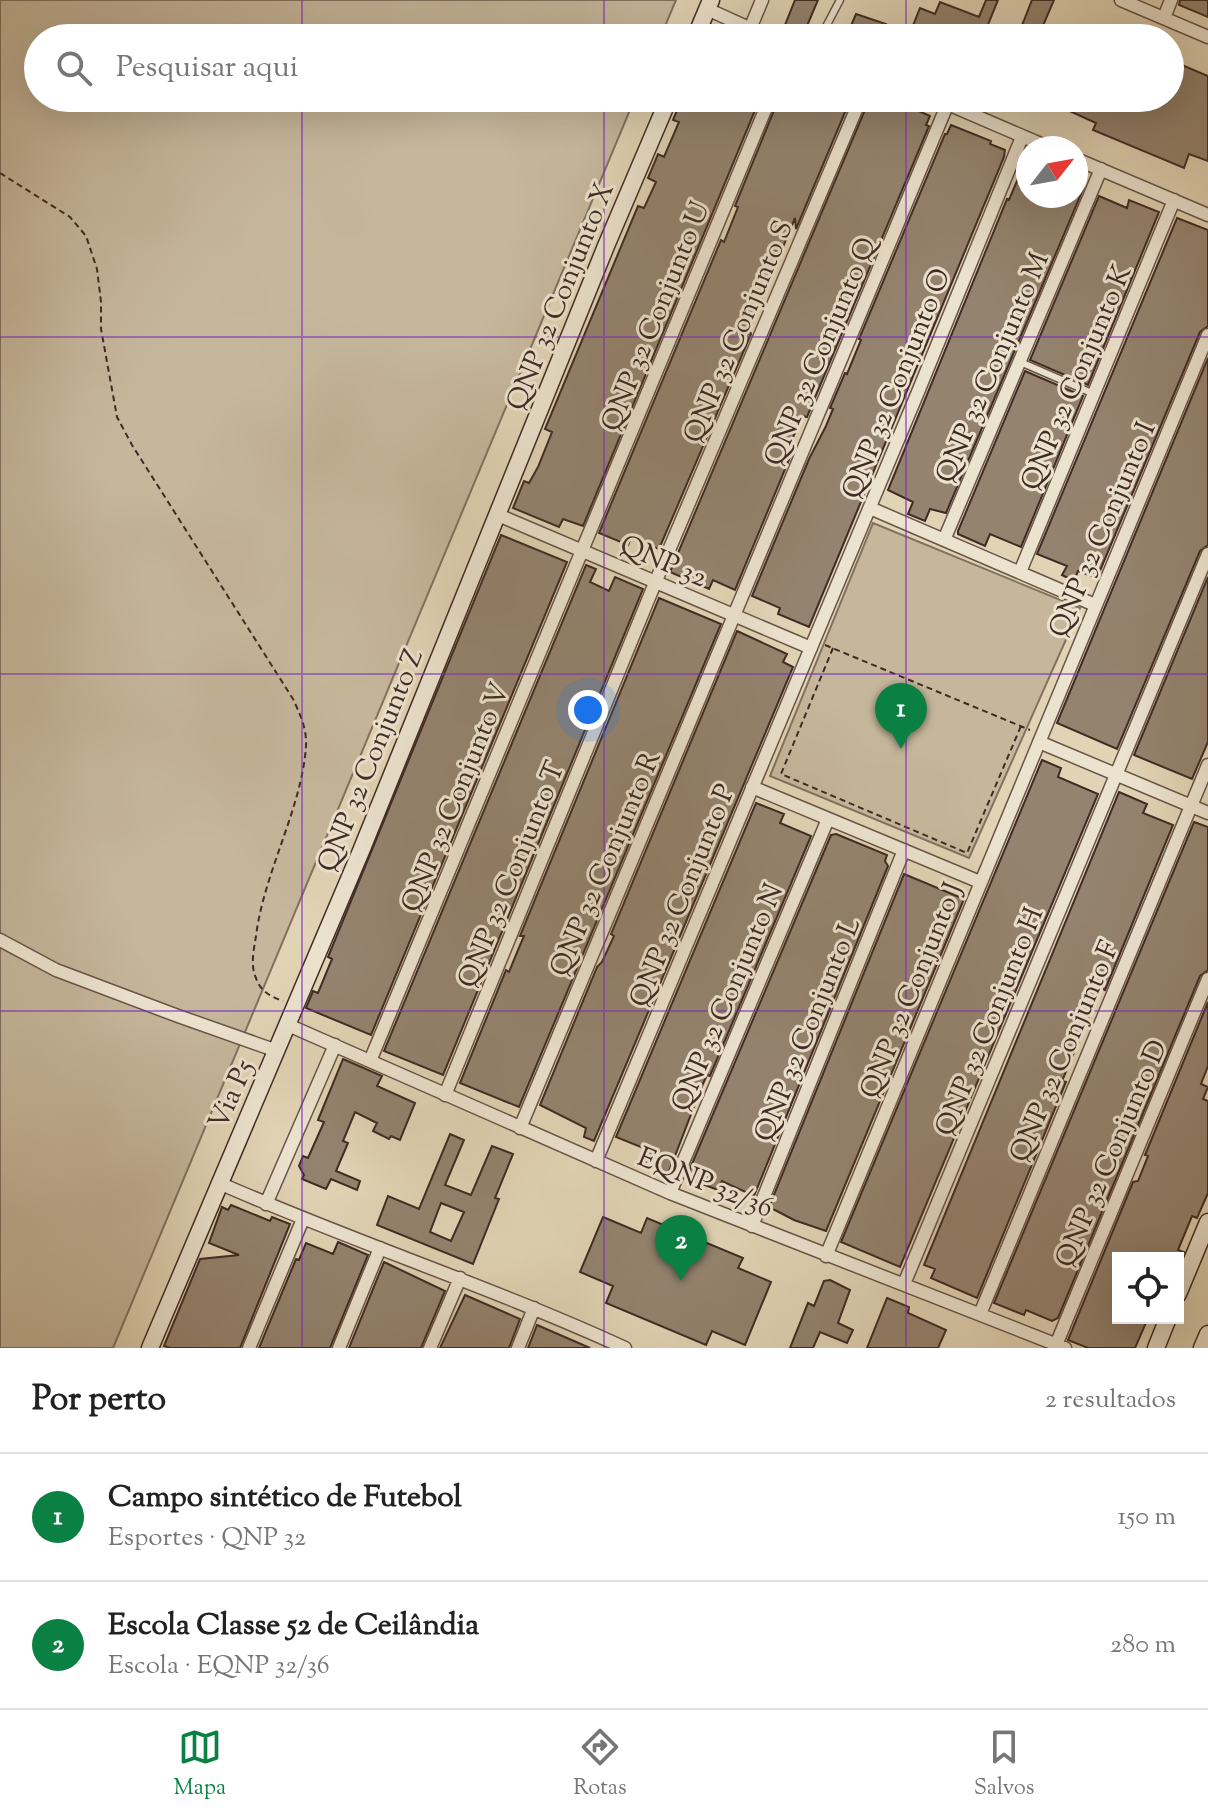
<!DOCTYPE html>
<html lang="pt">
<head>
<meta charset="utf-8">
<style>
	:root { --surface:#fff; --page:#f6f6f6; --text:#222; --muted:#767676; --line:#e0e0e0; --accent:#0b8043 }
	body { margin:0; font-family:"Sorts Mill Goudy",serif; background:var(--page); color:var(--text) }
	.controls { position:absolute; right:24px; bottom:24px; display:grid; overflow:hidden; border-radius:0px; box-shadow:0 8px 32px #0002 }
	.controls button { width:72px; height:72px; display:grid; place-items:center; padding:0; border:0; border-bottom:2px solid var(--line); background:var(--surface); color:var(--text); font:40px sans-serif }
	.compass { position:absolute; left:1016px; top:136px; width:72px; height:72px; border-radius:50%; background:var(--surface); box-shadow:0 8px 32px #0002; rotate:59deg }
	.you { position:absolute; left:588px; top:710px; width:28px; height:28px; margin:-20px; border:6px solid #fff; border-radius:50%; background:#1a73e8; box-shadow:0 0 0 12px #1a73e833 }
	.badge { display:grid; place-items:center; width:52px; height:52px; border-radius:50%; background:var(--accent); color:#fff; font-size:26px; font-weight:700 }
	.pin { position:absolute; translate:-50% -66px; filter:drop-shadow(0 2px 4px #0008) }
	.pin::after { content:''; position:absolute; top:42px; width:28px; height:24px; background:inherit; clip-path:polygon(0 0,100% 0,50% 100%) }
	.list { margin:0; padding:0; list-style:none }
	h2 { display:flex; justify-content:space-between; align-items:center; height:104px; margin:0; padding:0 32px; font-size:34px }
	h2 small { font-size:26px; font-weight:400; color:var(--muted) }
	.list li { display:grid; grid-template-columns:52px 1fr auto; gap:24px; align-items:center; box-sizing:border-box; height:128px; padding:0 32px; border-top:2px solid var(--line) }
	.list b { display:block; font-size:30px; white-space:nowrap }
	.list p { margin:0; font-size:26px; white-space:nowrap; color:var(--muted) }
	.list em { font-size:26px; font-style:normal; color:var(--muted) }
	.icon { flex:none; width:44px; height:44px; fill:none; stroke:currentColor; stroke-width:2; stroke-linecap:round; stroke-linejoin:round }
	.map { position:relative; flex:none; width:1208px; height:1348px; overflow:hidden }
	.search { position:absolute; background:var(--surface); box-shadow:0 8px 32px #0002; left:24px; right:24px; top:24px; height:88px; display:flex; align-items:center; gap:20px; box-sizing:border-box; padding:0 28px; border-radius:44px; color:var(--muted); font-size:30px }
	.sheet { height:360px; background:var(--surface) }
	nav { display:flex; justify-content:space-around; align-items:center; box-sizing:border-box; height:112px; border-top:2px solid var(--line); background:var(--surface); font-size:22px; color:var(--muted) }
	nav a { display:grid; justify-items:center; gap:4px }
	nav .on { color:var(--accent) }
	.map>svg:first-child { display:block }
</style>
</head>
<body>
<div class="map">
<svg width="1208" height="1348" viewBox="0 0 1208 1348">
	<rect width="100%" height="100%" fill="#e1d4b5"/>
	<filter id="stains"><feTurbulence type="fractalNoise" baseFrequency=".0025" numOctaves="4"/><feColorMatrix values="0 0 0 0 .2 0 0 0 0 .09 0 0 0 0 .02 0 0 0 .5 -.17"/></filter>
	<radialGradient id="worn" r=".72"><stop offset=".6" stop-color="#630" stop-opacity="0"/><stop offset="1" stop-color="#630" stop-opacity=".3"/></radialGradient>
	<!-- green -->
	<path fill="#c6b79c" stroke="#837160" stroke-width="2" d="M0 0H676L660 38H38V98H635L113 1348H0Z
		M873 523 1080 608 969 858 770 776Z"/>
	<!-- building -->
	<path fill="#94836f" stroke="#402b24" stroke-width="2" fill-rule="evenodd" d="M795 0H818L804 33 785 25Z
		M986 0H998L985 32 982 30 979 38H908L920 8 935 14 940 2 979 17Z
		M1032 0H1054L1039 35 1021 28Z
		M1180 0H1208V17L1179 5Z
		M856 14 886 24 880 38H855L847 35Z
		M1170 60 1208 76V161L1189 154 1184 168 1093 130 1096 123 1063 108 1067 98H1170Z
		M682 98H746L758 103 583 526 563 519 559 527 513 508 524 481 529 483 538 467 552 432 545 429 638 206 644 208 656 182 648 178 658 154 664 157 679 122 673 120Z
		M779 98H851L796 229 795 218 749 329 751 334 659 549 631 538 628 545 599 533 721 240 724 242 738 207 735 206Z
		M870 98H890L930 116 926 125 929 126 814 400 807 417 802 416 789 447 793 450 735 590 713 580 709 589 670 572Z
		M951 125 991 141 990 144 1005 150 1004 157 809 627 778 614 780 608 752 596 809 459 826 426 833 409 830 408 845 373 847 374 861 340 859 339 945 134H947Z
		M1028 155V196H1076V182L1084 187 946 513 930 509 925 521 908 514 913 502 888 490 1007 199 1009 200Z
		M1099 196 1127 208 1129 200 1159 212 1088 385 1030 360Z
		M1177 218 1208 230V326L1200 332 1097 578 1078 571 1074 581 1062 575 1067 566 1037 554Z
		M1208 358V545L1200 551 1117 749 1057 723Z
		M1025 371 1083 396 1021 547 990 534 985 546 958 534V531Z
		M501 535 567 562 371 1035 306 1008 313 991 318 993 332 959 328 957Z
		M586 565 596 569 590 582 609 591 615 577 643 589 443 1075 384 1051Z
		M1208 577V742L1192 779 1134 755Z
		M659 598 721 624 519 1107 460 1083 506 970 509 972 518 950 524 936H520Z
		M737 631 787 654 783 662 793 667 594 1141 584 1137 586 1128 540 1105 597 967 602 962 614 936 611 934Z
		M1042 760 1061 768 1058 777 1098 794 900 1267 841 1242Z
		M1119 792 1147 804 1143 813 1173 825 1105 990 1101 988 1062 1081 1066 1082 977 1298 931 1278 935 1269 924 1265Z
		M756 803 784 814 780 823 811 836 710 1076 707 1075 702 1086 668 1174 640 1162 646 1149 616 1137Z
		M1194 822 1208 827V970L1200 976 1058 1318 1052 1321 1026 1310 1024 1315 994 1303Z
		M836 834 887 855 885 861 888 866 754 1196 722 1181 718 1190 686 1178 831 835Z
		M904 874 964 899 826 1231 794 1220 769 1207Z
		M1208 1002V1066L1201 1084 1208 1087 1203 1099 1208 1101V1193L1197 1218 1192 1216 1178 1250 1184 1252 1181 1258H1118V1318H1148L1135 1348H1088L1068 1340 1133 1182 1138 1181 1148 1156 1145 1155Z
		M343 1059 382 1076 377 1086 415 1103 400 1140 391 1136 389 1139 373 1131 377 1123 355 1112 343 1141 348 1143 336 1171 360 1181 357 1190 331 1179 326 1189 302 1179 304 1175 299 1166 303 1156 308 1158 324 1122 318 1120Z
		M450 1134 464 1140 445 1185 471 1195 492 1146 513 1154 495 1198 499 1199 473 1264 377 1225 388 1196 419 1209ZM441 1203 464 1212 451 1241 430 1232Z
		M231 1205 270 1221 272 1217 290 1224 240 1348H170L164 1346 200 1259 239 1255 209 1243 222 1207 228 1210Z
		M603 1217 641 1233 647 1218 743 1258 738 1268 771 1282 745 1345 712 1331 706 1345 606 1303 613 1286 580 1272Z
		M338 1242 368 1255 330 1348H259L296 1259 299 1260 306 1243 333 1254Z
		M384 1262 445 1291 421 1348H349Z
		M830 1280 850 1290 838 1323 853 1330 847 1343 820 1332 813 1348H790L808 1303 814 1306 824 1281Z
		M465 1295 520 1319 509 1348H440Z
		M887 1298 909 1307 908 1313 946 1330 938 1348H867Z
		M537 1325 567 1338 590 1348H528Z"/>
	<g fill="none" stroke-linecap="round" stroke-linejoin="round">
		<!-- lane casing -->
		<g stroke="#685548" stroke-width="9">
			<path id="lane" d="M820 38 840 0
				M1018 361 1094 394"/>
		</g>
		<!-- street casing -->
		<g stroke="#685548" stroke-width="15">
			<path id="street" d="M1121 0 1208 37
				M707 9 771 38
				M1164 18 1171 0
				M750 29 762 0
				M934 98 1050 148
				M1076 159 1208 215
				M870 508 1095 605
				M498 515 811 648
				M944 540 1101 169
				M1020 572 1174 200
				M1039 742 1208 813
				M752 787 980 882
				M0 940 56 970 178 1016 277 1051
				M288 1025 670 1193 1065 1348
				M370 1061 770 98
				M445 1095 655 583 861 98
				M520 1128 948 103
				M596 1161 918 392 1022 137
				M219 1183C353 1242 492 1287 625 1348
				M670 1193 828 819
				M266 1204 335 1045
				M752 1226 904 850
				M826 1256 1208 335
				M904 1284 1208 554
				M980 1314 1208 765
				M1056 1345 1208 979
				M249 1348 303 1219
				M339 1348 380 1248
				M430 1348 460 1278
				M518 1348 534 1308"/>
		</g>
		<!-- secondary casing -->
		<g stroke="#402b24" stroke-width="19">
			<path id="secondary" d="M695 38 711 0
				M1178 1294 1208 1222
				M150 1348 361 851 606 246 669 98
				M1156 1348 1168 1318
				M1202 1348 1208 1334"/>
		</g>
		<!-- path -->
		<path stroke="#402b24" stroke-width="2" stroke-dasharray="6 4" stroke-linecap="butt" d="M0 173 70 217 86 236 97 269 101 302V329L117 417 132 445 293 699C300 714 307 729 306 746 302 808 264 872 256 936 254 949 250 965 256 978 260 991 271 997 283 1001
			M825 645 1030 730
			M833 648 781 774 967 853 1021 726"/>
		<!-- lane -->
		<use href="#lane" stroke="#ece3cf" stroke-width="6"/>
		<!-- street -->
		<use href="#street" stroke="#ece3cf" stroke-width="12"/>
		<!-- secondary -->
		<use href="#secondary" stroke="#ece3cf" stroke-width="16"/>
	</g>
	<!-- grid -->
	<path fill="none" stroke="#7b2cbf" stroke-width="2" stroke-opacity="0.55" d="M302 0V38M604 0V38M906 0V38M302 98V1348M604 98V1348M906 98V1348M0 337H1208M0 674H1208M0 1011H1208"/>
	<g text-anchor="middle" stroke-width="6" stroke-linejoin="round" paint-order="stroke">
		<!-- street labels -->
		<g font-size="28" fill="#402b24" stroke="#ece3cf">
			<text transform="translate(559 296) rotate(-68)" y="10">QNP 32 Conjunto X</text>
			<text transform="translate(654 316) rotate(-68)" y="10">QNP 32 Conjunto U</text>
			<text transform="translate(737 331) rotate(-67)" y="10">QNP 32 Conjunto S</text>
			<text transform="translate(819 351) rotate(-67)" y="10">QNP 32 Conjunto Q</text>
			<text transform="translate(991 367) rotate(-67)" y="10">QNP 32 Conjunto M</text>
			<text transform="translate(1075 377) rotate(-67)" y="10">QNP 32 Conjunto K</text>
			<text transform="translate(895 383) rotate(-68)" y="10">QNP 32 Conjunto O</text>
			<text transform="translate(1101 529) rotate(-67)" y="10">QNP 32 Conjunto I</text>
			<text transform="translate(664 560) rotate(23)" y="10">QNP 32</text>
			<text transform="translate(369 760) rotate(-68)" y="10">QNP 32 Conjunto Z</text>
			<text transform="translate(454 797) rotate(-68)" y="10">QNP 32 Conjunto V</text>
			<text transform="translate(604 863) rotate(-67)" y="10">QNP 32 Conjunto R</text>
			<text transform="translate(510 874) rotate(-68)" y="10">QNP 32 Conjunto T</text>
			<text transform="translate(681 895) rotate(-68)" y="10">QNP 32 Conjunto P</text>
			<text transform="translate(910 990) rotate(-68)" y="10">QNP 32 Conjunto J</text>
			<text transform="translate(726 997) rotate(-67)" y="10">QNP 32 Conjunto N</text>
			<text transform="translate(988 1021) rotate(-68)" y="10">QNP 32 Conjunto H</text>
			<text transform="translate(806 1029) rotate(-68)" y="10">QNP 32 Conjunto L</text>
			<text transform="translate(1063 1051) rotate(-67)" y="10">QNP 32 Conjunto F</text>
			<text transform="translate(230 1094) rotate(-66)" y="10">Via P5</text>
			<text transform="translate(1110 1153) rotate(-67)" y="10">QNP 32 Conjunto D</text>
			<text transform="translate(706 1181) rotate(22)" y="10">EQNP 32/36</text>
		</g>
	</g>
	<rect width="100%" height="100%" filter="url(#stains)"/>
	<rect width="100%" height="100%" fill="url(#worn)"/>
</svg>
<div class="controls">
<button><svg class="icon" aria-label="locate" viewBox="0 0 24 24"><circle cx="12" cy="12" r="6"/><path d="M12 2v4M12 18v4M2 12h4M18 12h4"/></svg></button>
</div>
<svg class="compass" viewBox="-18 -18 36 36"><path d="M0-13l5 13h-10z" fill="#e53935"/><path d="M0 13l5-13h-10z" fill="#767676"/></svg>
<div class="you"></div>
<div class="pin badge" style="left:901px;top:749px">1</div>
<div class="pin badge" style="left:681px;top:1281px">2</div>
<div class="search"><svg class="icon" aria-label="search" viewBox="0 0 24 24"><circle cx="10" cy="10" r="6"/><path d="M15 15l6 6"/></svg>Pesquisar aqui</div>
</div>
<section class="sheet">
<h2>Por perto<small>2 resultados</small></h2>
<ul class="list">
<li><span class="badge">1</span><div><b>Campo sintético de Futebol</b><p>Esportes · QNP 32</p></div><em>150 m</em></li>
<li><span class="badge">2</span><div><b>Escola Classe 52 de Ceilândia</b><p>Escola · EQNP 32/36</p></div><em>280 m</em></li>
</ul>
</section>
<nav>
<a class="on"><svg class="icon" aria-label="map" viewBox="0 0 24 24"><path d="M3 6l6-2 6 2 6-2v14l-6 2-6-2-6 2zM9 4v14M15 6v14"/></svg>Mapa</a>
<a><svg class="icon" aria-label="directions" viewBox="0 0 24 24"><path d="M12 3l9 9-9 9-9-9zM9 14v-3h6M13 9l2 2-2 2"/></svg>Rotas</a>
<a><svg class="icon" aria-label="saved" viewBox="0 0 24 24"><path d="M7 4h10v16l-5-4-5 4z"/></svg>Salvos</a>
</nav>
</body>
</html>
